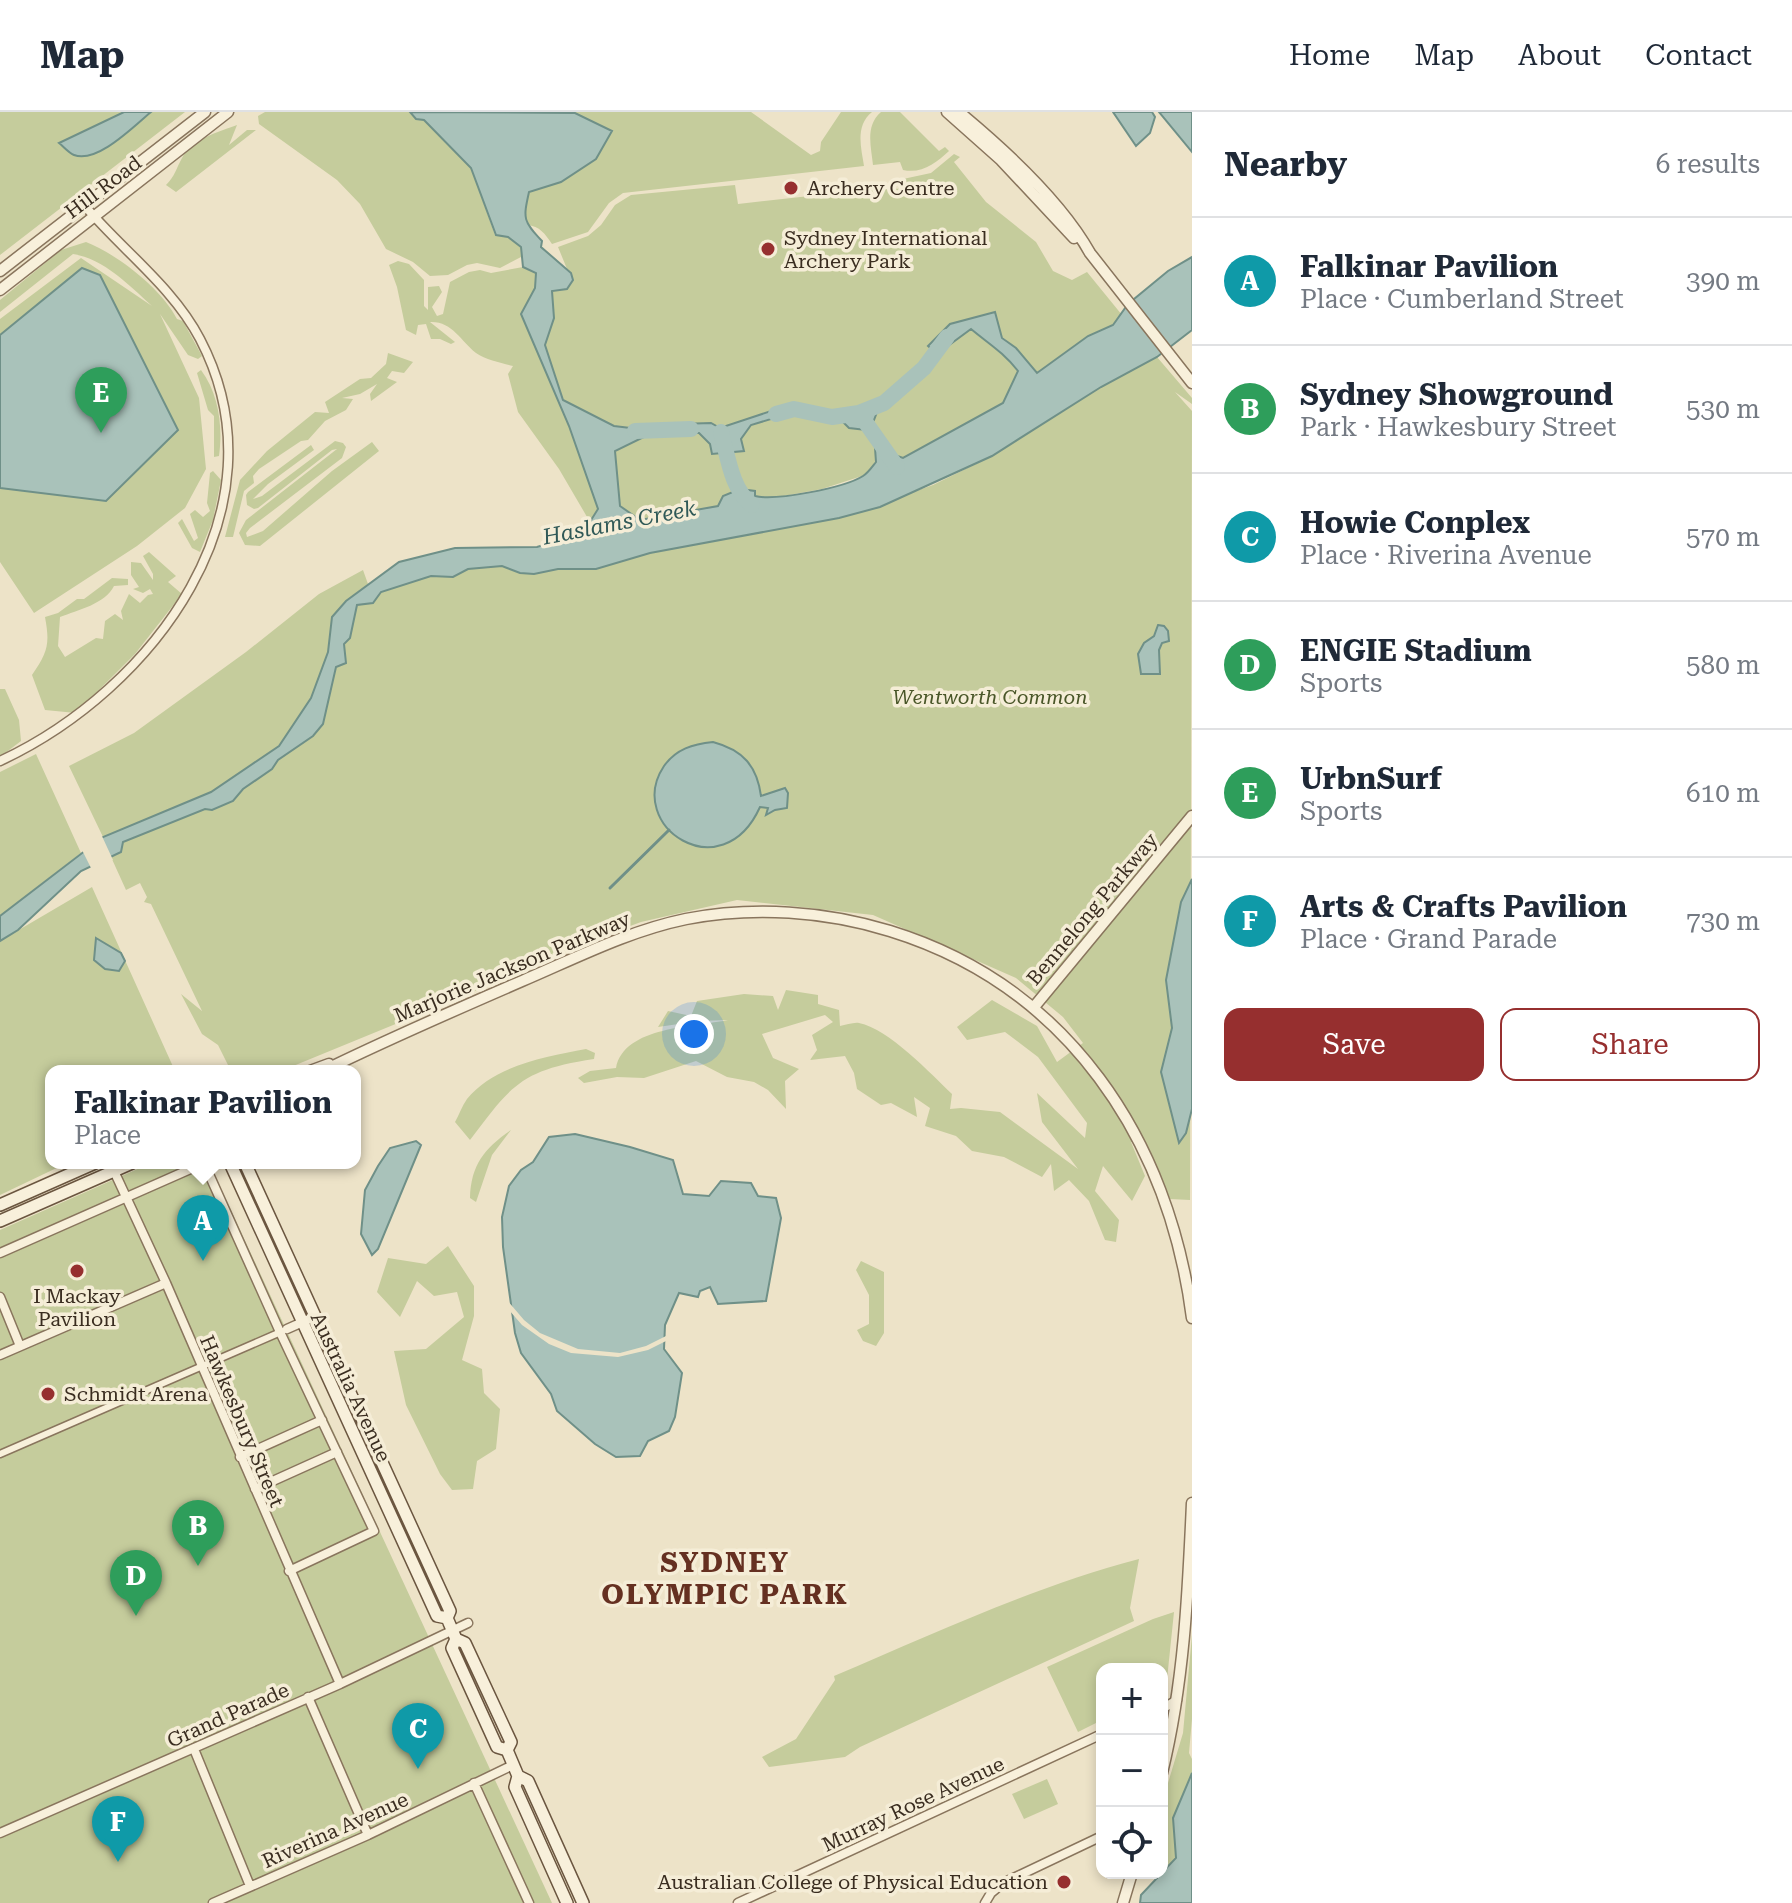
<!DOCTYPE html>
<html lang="en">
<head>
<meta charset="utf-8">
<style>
	:root { --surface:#fff; --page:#f6f6f7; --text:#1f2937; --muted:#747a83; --line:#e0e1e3; --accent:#962f2f }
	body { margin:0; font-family:"Roboto Serif",serif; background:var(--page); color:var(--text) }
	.controls { position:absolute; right:24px; bottom:24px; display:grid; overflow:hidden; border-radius:16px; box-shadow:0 4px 12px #0003 }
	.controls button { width:72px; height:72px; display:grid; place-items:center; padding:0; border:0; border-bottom:2px solid var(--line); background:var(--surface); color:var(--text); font:40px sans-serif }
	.you { position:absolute; left:694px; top:922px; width:28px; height:28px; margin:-20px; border:6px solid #fff; border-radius:50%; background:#1a73e8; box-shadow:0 0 0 12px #1a73e833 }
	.badge { display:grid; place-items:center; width:52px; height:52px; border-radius:50%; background:var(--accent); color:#fff; font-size:26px; font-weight:700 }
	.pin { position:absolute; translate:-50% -66px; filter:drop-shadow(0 2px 4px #0008) }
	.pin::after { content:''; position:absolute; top:42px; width:28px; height:24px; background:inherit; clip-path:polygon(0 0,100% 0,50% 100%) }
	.popup { position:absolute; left:45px; top:953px; width:316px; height:104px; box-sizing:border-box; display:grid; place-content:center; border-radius:16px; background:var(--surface); filter:drop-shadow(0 2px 6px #0005); font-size:26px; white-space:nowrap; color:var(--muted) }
	.popup b { font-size:30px; color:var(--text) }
	.popup::after { content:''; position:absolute; left:50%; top:100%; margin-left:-16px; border:16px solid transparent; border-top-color:var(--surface) }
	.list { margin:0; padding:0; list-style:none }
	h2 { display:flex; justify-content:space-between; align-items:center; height:104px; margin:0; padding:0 32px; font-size:34px }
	h2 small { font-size:26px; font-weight:400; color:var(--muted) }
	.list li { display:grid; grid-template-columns:52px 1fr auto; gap:24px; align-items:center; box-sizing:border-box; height:128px; padding:0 32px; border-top:2px solid var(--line) }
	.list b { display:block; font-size:30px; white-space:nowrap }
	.list p { margin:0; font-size:26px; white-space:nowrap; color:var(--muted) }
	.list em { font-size:26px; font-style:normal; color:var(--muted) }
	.actions { display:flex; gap:16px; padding:24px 32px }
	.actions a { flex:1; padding:18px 0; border:2px solid var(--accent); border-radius:16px; text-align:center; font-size:28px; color:var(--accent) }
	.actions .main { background:var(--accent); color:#fff }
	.icon { flex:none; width:44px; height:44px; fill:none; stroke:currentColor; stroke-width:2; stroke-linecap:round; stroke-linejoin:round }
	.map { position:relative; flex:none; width:1192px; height:1791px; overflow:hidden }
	header { display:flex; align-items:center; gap:48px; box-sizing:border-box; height:112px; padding:0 40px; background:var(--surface); border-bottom:2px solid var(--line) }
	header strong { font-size:38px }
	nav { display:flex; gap:44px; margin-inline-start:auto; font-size:28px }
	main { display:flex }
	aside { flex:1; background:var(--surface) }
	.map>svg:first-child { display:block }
</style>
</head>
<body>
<header>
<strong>Map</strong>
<nav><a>Home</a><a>Map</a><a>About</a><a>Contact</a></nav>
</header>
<main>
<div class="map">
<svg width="1192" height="1791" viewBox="0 0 1192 1791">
	<rect width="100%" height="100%" fill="#ede3c8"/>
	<!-- green -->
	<path fill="#c5cc9c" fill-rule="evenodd" d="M0 0H185L0 143Z
		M265 0H410L416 7 424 8 471 56 495 123 508 125 521 135V145L500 156 477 151 467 153 448 163 430 164 413 150 386 137 360 92 337 68 259 12 258 4Z
		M547 0H751L811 43 820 39 821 30 841 0H872C855 14 861 35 864 54L623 81 609 91 588 120 552 132C545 122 540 114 527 113L524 103 529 80 561 70 596 47 612 19Z
		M881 0H900L939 39 945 35 949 39C936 51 922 62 903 58L900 50 873 53C871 34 865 14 881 0Z
		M237 13 229 33 247 18H256L176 80 166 73C175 64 176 57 182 46 191 28 220 19 237 13Z
		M954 42 960 45 954 50 986 90 1036 130 1053 159 1072 168 1087 160 1122 203 1113 213 1088 224 1037 261 1016 236 979 206 951 212 928 233 937 242 971 217C988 231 1004 241 1018 258L1003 291 902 346 876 350 865 363 822 377 767 387 755 384 718 394 640 408 620 394 615 339 654 319 615 314 563 288 545 233 554 206 552 179 572 171V169L558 135 588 124 601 113 615 93 631 83 735 73 738 92 864 78 918 76 905 72 903 67 931 61ZM786 294 791 301 750 313 741 327 744 338 710 332 699 321H670L720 316Z
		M86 130C117 142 162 177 177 207L183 209 202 244 198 247 188 243 160 202 199 286 206 357 185 396 137 434 34 501 0 450V207L81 146 152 194C129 173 104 147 73 142L0 200V188L61 138Z
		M398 149 409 152 424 168V194L428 198V175L439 174 442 180 432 195 437 204 443 202 450 170 469 160 480 158 491 161 523 155 536 161V176L522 202 569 314 598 397 590 410 559 357 518 300 508 262 513 254C502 251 486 248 476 241 461 229 452 209 430 210L455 230 451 232 440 227H431L426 212 418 213 416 223 406 218 397 175 389 153Z
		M388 241 413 250 404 261 392 259 387 266 397 270 371 289 370 282 377 272 360 282 342 286 353 287 346 298 325 309 308 328 301 329 259 357 253 364 254 371 244 379 233 425H225L240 368 267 339 315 300 329 301 325 290 360 267 371 266 386 252Z
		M1157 245 1192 286V292L1175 280 1192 299 1190 1088 1170 1087 1145 1028 1131 1030 1145 1064 1132 1089 1103 1054 1095 1079 1119 1108 1116 1130 1105 1128 1089 1089 1069 1068 1054 1079 1051 1052 1042 1065 1004 1045 972 1039 956 1024 925 1014 930 996 914 985 917 1005 891 991 881 993 857 977 854 961 845 944 810 948 817 938 812 923 833 910 825 903 762 922 773 946 799 957 785 969 786 997 768 978 754 970 727 965 696 949 644 966 617 965 584 971 578 966 590 959 616 956C624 914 695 915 728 908L699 909 658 915 668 899 691 904 697 889 744 882 773 884 778 898 786 878 818 883V892L839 898 840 914C846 913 854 910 859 911 889 917 931 962 952 982L950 997 961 996 1000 1000 1078 1057 1042 1010 1037 981 1085 1026 1087 1011 1038 945 1005 920 967 928 957 915 992 888 1037 914 1057 950 1083 931 1063 905 1016 866 873 803 737 788 641 810 595 827 459 886 281 959H231L218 933 202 922 181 882 202 899 151 792 144 790 147 785 140 771 126 778 111 745 121 740 123 730 133 725 206 696 212 698 233 689 243 677 272 657 278 648 313 624 323 612 336 555 346 550 344 532 350 525 357 493 381 480 431 464 453 465 468 457 502 454 534 462 558 457H596L649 441 839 406 933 373 992 344 1101 275Z
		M201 258C219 282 223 315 219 344L214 345V304L208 298 197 261Z
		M335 329 343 331 346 335 342 346 250 416 246 421 247 425 263 419 332 359 372 330 379 339 260 434 245 433 239 421 246 408 337 337 332 338 258 396 254 397 247 393 246 383 248 380 311 333 314 338 268 372 253 387 262 384Z
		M213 359 221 368 213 408 200 440 192 436 178 411 182 407 194 429 198 426 190 402 195 398 203 405 210 399 207 391 210 361Z
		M149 440 176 464 168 470 182 482 135 542 76 601 45 598 32 563C48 540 50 532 45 505L58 501 77 487H84L112 466 128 467V473L114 474C105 492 78 498 60 505L58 534 65 545 96 526 103 527 105 509 115 502 123 508 121 499 129 482 140 491 148 483 153 482 150 477 143 481 133 477 139 475 131 463V450L141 451 153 468V462L143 444Z
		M363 458 368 472 346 489 332 505 328 540 311 586 279 634 211 680 103 725 69 654 134 621 246 540 319 482Z
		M0 577H5L19 608 21 629 0 645Z
		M36 642 81 741 0 804V660Z
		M92 775 175 959H51V1051H67L0 1083V829Z
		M586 937 595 941 594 947C522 958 512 972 470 1028L455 1010C459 1003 462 994 467 987 495 953 545 945 586 937Z
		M511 1018 492 1043 476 1090 470 1086C471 1052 485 1036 511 1018Z
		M151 1051H209L552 1791H0V1118Z
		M448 1134 474 1174V1204L462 1248 482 1257 484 1281 500 1297 496 1337 477 1349 473 1377 452 1378 440 1362 406 1293 394 1239 426 1237 464 1205 457 1180 434 1184 417 1169 400 1205 377 1180 388 1146 426 1152Z
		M861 1149 884 1160V1221L876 1234 863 1229 857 1218 869 1212V1183L856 1158Z
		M1139 1447 1130 1496 1134 1509 860 1635 845 1645 769 1655 762 1645 796 1627 835 1568 834 1564C935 1521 1033 1475 1139 1447Z
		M1174 1500 1166 1577 1162 1579V1557H1102V1608L1078 1620 1047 1555 1153 1507Z
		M1192 1523V1607L1189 1641 1192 1647V1661L1173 1706 1176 1746 1162 1761V1691L1183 1621Z
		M1047 1667 1058 1692 1024 1707 1012 1682Z"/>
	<!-- water -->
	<path fill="#a9c2ba" stroke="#6f9088" stroke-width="2" d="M124 0H151C134 14 97 52 74 43 69 41 63 34 59 31Z
		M410 0 575 1 612 19 596 47 561 70 529 80C523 107 523 109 542 129L541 135 571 161 573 168 567 177 552 179 554 206 545 233 563 288 614 314 656 319 615 339 620 394 640 408 718 394 723 384 740 377 755 379V384C775 389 844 376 863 364 868 361 872 355 876 350L875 336 903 346 1003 291 1018 259C1003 240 989 232 971 217L937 242 928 234 950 212 995 200 1002 226 1016 236 1037 261 1088 224 1113 213 1128 192 1168 159 1192 145V218L1157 245 1101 275 992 344 880 395 839 406 650 441 596 457H558L534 462 520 461 502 454 468 457 453 465 431 464 381 480 373 491 357 493 350 526 344 532 346 551 336 555 323 612 313 624 278 648 272 657 243 677 233 689 212 698 205 697 123 730 121 740 81 759 18 818 0 829V804L103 725 211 680 279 634 311 586 328 540 332 505 346 489 399 450 455 436 537 435 583 421 598 397 569 314 521 202 535 176 536 161 523 155 521 135 508 125 496 123 471 56 424 8 416 7Z
		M1113 0H1152L1155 5 1150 21 1136 34Z
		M1159 0H1192V40Z
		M82 156 100 163 178 318 106 389 0 376V223Z
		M882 287 874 308 866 318 849 316 836 303Z
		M786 294 794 297 791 301 751 313 741 327 744 339 712 342 710 332 699 321H669L679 312 711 311 720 316Z
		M1158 513 1164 514 1168 519 1169 529 1162 531 1159 538 1160 562H1141L1138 542 1144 531 1154 524Z
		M713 630C743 638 757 654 761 684L785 676 788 681 787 696 775 698 766 703 768 696 760 695C722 779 624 714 664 654 676 637 693 632 713 630Z
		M1192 767V997L1186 1021 1179 1031 1161 960 1172 916 1166 868 1181 790Z
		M96 826 121 841 125 849 119 859 105 857 94 848Z
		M575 1022 630 1035 673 1048 683 1082 709 1084 721 1069 751 1071 758 1084 776 1086 781 1106 766 1189 718 1192 710 1175 700 1179 698 1185 679 1181 665 1213 664 1237 682 1261 675 1305 669 1319 648 1329 640 1344 616 1345 595 1332 557 1299 551 1282 521 1241 515 1221 503 1135 502 1105 509 1074 521 1058 533 1050 549 1025Z
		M416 1029 421 1033 378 1137 372 1143 361 1122 365 1078 378 1054 390 1036Z
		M1192 1661V1791H1140L1141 1783 1176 1746 1173 1706Z"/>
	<!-- pier -->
	<path fill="#ede3c8" d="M101 722 113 748 92 758 81 736Z
		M507 1188 524 1208 540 1221 578 1237 620 1241 646 1234 668 1223V1228L648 1238 618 1245 571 1241 549 1232 522 1213 509 1198Z"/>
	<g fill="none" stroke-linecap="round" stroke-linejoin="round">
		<!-- stream -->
		<path stroke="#6f9088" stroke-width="3" d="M610 776 669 718"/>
		<!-- river -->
		<path stroke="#a9c2ba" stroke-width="16" d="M859 301 897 355
			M776 302 794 297 832 305 859 301 884 291 924 256 947 225
			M635 319 691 317
			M721 320C728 344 731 377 752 393"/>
		<!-- pedestrian casing -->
		<g stroke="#89755d" stroke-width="9">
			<path id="pedestrian" d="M0 1342 283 1219"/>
		</g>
		<!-- minor casing -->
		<g stroke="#89755d" stroke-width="11">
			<path id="minor" d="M0 649C153 578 289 397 200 227 173 175 122 138 85 94
				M204 1051 280 1220 374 1419 289 1459
				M114 1059 166 1171 340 1572
				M0 1141 204 1051
				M0 1185 20 1234
				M287 1217 314 1205
				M0 1243 166 1171
				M240 1345 322 1308
				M255 1377 337 1340
				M308 1585 368 1723
				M1162 1597 1177 1588
				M194 1637 250 1774
				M474 1671 529 1791
				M0 1721 340 1572 468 1511
				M213 1791 368 1723 513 1653
				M738 1791 1102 1622
				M985 1791 991 1781 1003 1771 1102 1724"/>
		</g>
		<!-- tertiary casing -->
		<g stroke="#89755d" stroke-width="13">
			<path id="tertiary" d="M947 0 1001 48 1074 126
				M959 0C1005 38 1061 89 1090 141L1192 271
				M0 159 205 0
				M0 178 228 0
				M1034 895 1192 704
				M310 959 329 952
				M323 959C388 927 455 898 522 869 576 846 628 819 686 807 754 794 825 799 890 819 1068 874 1169 1027 1192 1206
				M1162 1661C1184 1571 1188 1482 1192 1391
				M1123 1791 1132 1761"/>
		</g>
		<!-- secondary casing -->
		<g stroke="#6b5640" stroke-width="14">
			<path id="secondary" d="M230 1051 437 1504 447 1506
				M245 1051 450 1499 447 1506 456 1527 452 1536 497 1635 507 1638
				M0 1093 95 1051
				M0 1109 132 1051
				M456 1527 465 1531 511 1630 507 1638 518 1664 515 1675 567 1791
				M518 1664 528 1669 583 1791"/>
		</g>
		<!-- pedestrian -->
		<use href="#pedestrian" stroke="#f8f0db" stroke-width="6"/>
		<!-- minor -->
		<use href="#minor" stroke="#f8f0db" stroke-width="8"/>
		<!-- tertiary -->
		<use href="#tertiary" stroke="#f8f0db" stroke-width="10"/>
		<!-- secondary -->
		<use href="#secondary" stroke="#f8f0db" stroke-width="11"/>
	</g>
	<!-- markers -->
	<g fill="#962f2f" stroke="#f5edd7" stroke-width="3">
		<circle cx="791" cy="76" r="8"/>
		<circle cx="768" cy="137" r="8"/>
		<circle cx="77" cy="1159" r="8"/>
		<circle cx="48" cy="1282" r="8"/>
		<circle cx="1064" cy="1770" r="8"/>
	</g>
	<g text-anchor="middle" stroke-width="7" stroke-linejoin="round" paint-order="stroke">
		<!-- street labels -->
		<g font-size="20" fill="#3a2d20" stroke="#f5edd7">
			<text transform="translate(103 75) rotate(-37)" y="7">Hill Road</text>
			<text transform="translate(1092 797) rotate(-50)" y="7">Bennelong Parkway</text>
			<text transform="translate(512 855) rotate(-23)" y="7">Marjorie Jackson Parkway</text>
			<text transform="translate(351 1275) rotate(65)" y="7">Australia Avenue</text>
			<text transform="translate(242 1309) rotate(67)" y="7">Hawkesbury Street</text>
			<text transform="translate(228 1603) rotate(-24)" y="7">Grand Parade</text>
			<text transform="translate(913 1692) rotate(-25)" y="7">Murray Rose Avenue</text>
			<text transform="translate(335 1718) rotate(-24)" y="7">Riverina Avenue</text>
		</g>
		<!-- poi labels -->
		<g font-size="20" fill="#3a2d20" stroke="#f5edd7" text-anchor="start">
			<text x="807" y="83">Archery Centre</text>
			<text x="784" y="133">Sydney International<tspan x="784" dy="23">Archery Park</tspan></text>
			<text x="77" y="1191" text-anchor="middle">I Mackay<tspan x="77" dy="23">Pavilion</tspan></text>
			<text x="64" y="1289">Schmidt Arena</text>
			<text x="1048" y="1777" text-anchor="end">Australian College of Physical Education</text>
		</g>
		<!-- park labels -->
		<g font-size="20" font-style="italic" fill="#495628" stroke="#f5edd7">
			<text x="990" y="592">Wentworth Common</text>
		</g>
		<!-- water labels -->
		<g font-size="22" font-style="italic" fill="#305957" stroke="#f5edd7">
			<text transform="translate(619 410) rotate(-11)" y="8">Haslams Creek</text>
		</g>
		<!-- district labels -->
		<g font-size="28" font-weight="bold" letter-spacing="2" fill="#653021" stroke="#f5edd7">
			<text x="725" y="1460">SYDNEY<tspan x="725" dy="32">OLYMPIC PARK</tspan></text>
		</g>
	</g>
</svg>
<div class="controls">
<button>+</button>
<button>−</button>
<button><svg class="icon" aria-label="locate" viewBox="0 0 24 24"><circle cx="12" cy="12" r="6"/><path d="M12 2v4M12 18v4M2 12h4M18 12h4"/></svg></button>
</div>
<div class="you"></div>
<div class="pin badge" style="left:203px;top:1149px;background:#0f9aa8">A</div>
<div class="popup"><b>Falkinar Pavilion</b>Place</div>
<div class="pin badge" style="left:198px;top:1454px;background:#2e9e5b">B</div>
<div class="pin badge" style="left:418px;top:1657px;background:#0f9aa8">C</div>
<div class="pin badge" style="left:136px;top:1504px;background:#2e9e5b">D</div>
<div class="pin badge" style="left:101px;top:321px;background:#2e9e5b">E</div>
<div class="pin badge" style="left:118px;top:1750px;background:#0f9aa8">F</div>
</div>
<aside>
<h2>Nearby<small>6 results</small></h2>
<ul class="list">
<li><span class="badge" style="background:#0f9aa8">A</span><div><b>Falkinar Pavilion</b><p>Place · Cumberland Street</p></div><em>390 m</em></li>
<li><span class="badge" style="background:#2e9e5b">B</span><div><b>Sydney Showground</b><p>Park · Hawkesbury Street</p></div><em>530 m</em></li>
<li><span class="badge" style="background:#0f9aa8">C</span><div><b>Howie Conplex</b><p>Place · Riverina Avenue</p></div><em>570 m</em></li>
<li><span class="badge" style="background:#2e9e5b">D</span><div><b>ENGIE Stadium</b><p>Sports</p></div><em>580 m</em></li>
<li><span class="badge" style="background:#2e9e5b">E</span><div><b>UrbnSurf</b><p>Sports</p></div><em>610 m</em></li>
<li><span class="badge" style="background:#0f9aa8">F</span><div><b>Arts &amp; Crafts Pavilion</b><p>Place · Grand Parade</p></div><em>730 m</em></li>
</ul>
<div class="actions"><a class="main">Save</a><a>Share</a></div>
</aside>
</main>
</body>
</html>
